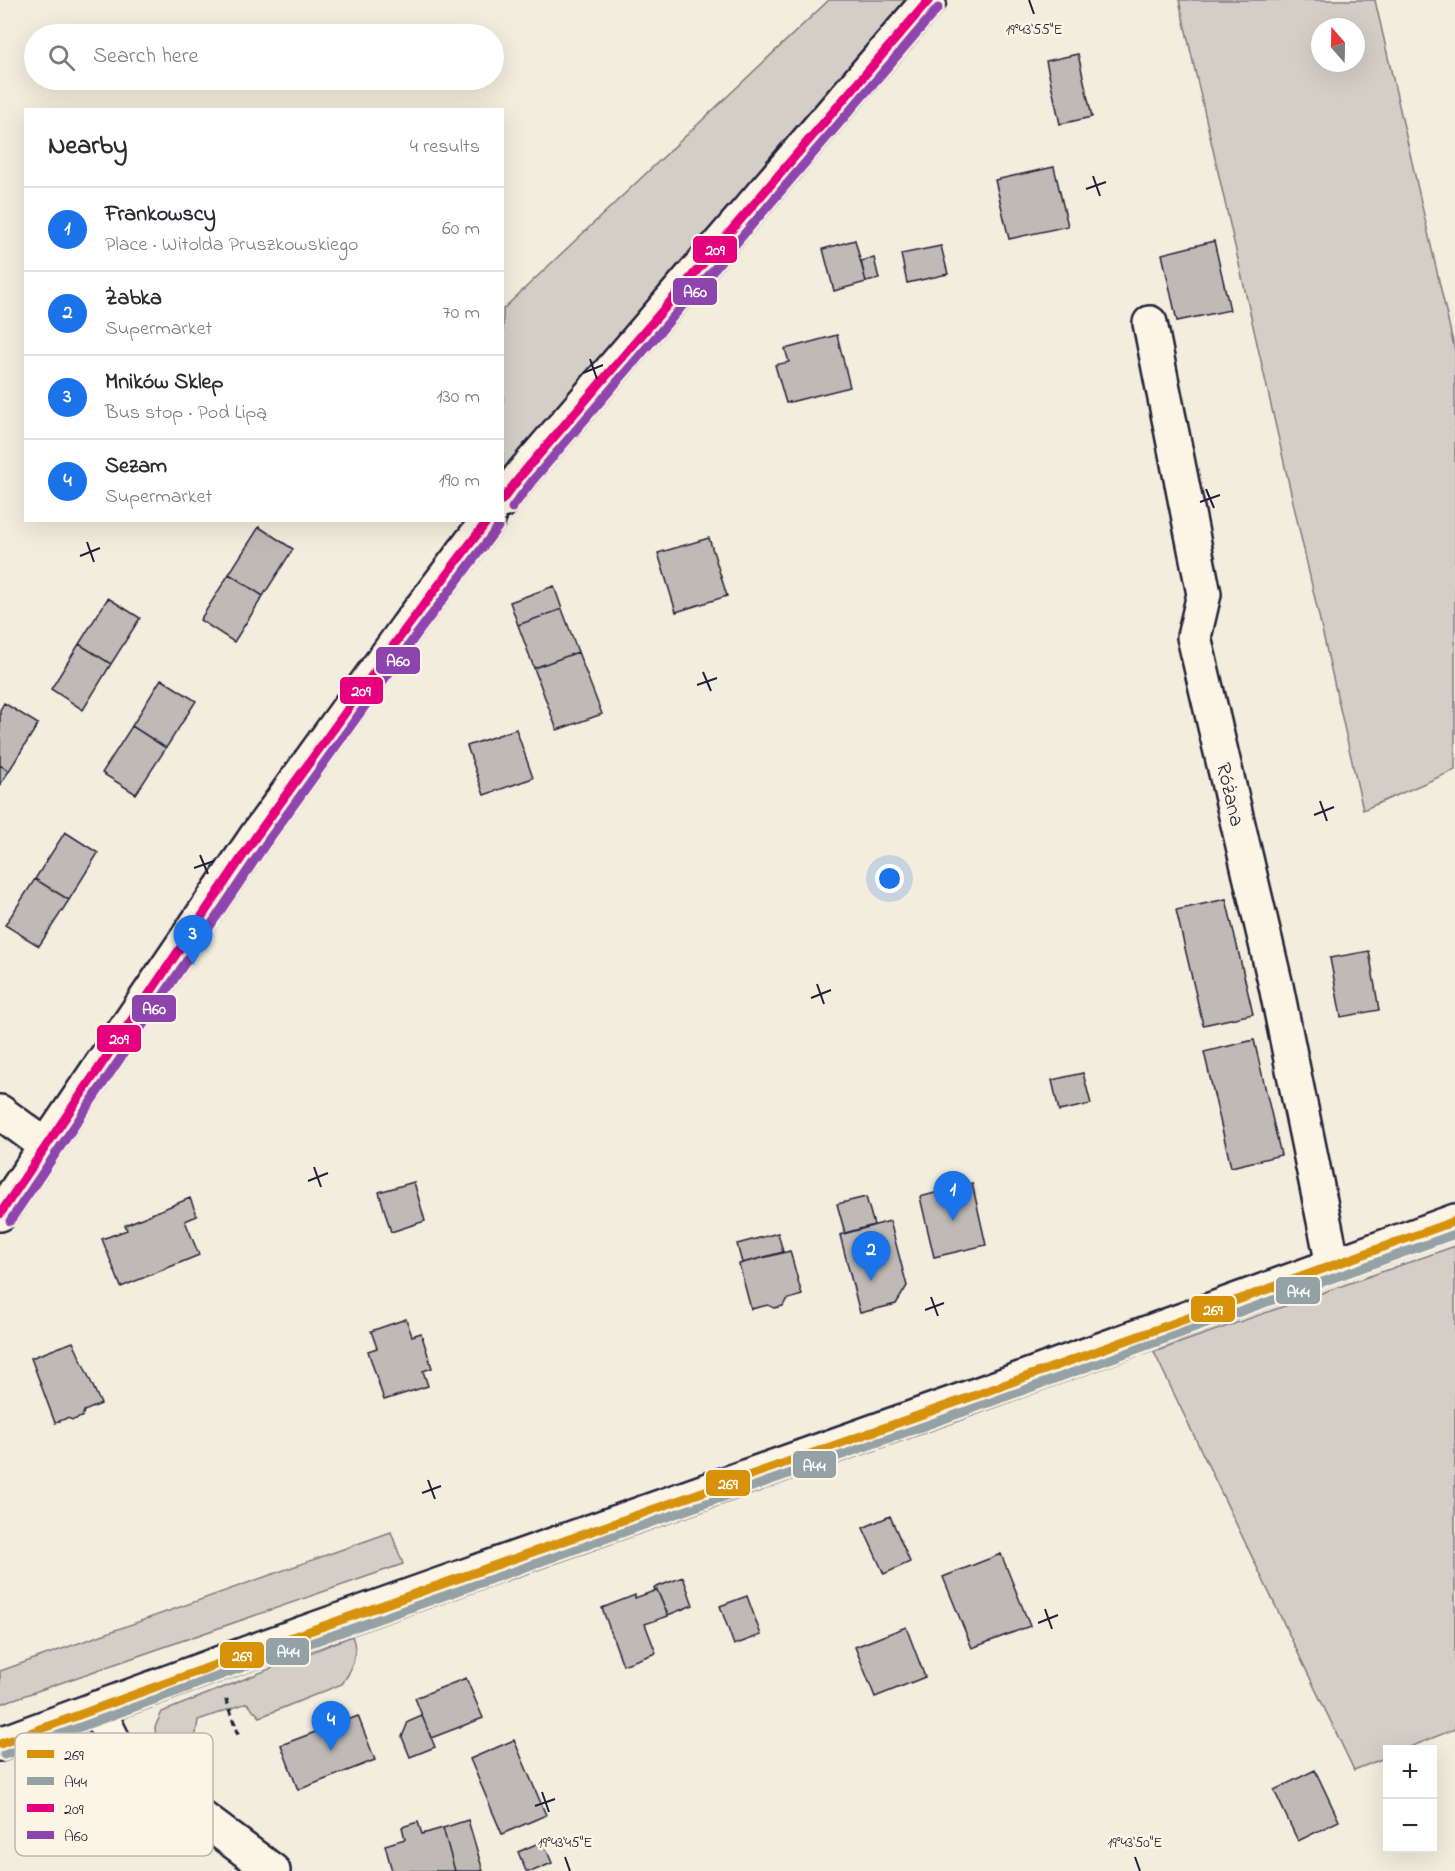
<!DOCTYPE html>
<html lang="en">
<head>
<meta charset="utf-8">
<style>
	:root { --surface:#fff; --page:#f2f2f3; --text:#2b2b33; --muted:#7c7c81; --line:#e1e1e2; --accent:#1a73e8 }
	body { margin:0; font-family:"Indie Flower",sans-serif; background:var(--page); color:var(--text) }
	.controls { position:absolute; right:18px; bottom:18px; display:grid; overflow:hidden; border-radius:0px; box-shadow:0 6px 24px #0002 }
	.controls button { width:54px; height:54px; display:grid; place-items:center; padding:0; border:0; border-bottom:2px solid var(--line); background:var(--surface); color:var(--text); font:30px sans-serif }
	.compass { position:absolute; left:1311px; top:18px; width:54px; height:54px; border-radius:50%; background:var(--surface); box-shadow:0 6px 24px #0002; rotate:340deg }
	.you { position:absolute; left:890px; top:879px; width:21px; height:21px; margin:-15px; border:4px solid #fff; border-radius:50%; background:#1a73e8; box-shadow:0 0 0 9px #1a73e833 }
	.badge { display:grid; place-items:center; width:39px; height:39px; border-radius:50%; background:var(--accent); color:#fff; font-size:20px; font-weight:700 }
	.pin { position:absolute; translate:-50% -50px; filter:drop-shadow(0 2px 3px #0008) }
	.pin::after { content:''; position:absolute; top:32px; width:21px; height:18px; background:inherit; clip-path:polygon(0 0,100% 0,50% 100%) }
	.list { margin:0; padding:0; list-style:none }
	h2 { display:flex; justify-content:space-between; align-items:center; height:78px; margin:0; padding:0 24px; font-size:26px }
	h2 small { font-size:20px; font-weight:400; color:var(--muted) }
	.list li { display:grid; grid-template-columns:39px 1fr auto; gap:18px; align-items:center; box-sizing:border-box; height:84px; padding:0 24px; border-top:2px solid var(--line) }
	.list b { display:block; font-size:22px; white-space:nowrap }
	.list p { margin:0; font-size:20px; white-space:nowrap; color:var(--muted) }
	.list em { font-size:20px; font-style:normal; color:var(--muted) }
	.icon { flex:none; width:33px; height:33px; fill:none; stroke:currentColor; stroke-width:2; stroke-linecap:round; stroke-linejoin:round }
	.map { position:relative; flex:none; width:1455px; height:1871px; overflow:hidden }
	.search { position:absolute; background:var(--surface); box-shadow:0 6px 24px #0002; left:24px; top:24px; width:480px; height:66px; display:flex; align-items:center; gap:15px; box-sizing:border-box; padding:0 21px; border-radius:33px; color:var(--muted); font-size:22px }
	.panel { position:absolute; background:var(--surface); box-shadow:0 6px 24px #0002; left:24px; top:108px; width:480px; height:414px; border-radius:0px }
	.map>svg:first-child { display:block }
</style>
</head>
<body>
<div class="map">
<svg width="1455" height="1871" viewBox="0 0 1455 1871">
	<rect width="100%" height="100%" fill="#f3edde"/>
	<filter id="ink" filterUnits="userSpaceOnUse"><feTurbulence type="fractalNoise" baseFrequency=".0167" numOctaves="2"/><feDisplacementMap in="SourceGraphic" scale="12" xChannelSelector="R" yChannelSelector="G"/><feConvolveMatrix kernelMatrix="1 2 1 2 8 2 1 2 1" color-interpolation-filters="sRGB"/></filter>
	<g filter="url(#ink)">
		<!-- green -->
		<path fill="#d4cfc6" stroke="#7b7880" stroke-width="1.5" fill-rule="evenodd" d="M829 0H905L503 469V309Z
			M1179 0H1375L1455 351V770L1363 810ZM1320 27H1356V63H1320Z
			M1455 1246V1729L1405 1749 1388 1750 1387 1757 1354 1770 1154 1352Z
			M391 1532 403 1564 0 1704V1671Z
			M352 1636C359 1653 353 1669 342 1684L260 1717 247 1703 198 1720 194 1748 174 1766 157 1749 155 1727 162 1712Z"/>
		<!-- building -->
		<path fill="#bfbab6" stroke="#22223b" stroke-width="1.5" d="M1078 54 1092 117 1060 124 1046 61Z
			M1054 167 1068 226 1009 239 995 180Z
			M855 240 866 282 834 291 823 249Z
			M1214 241 1230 310 1177 321 1162 254Z
			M941 246 948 274 907 283 901 254Z
			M874 258 879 279 866 282 861 261Z
			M837 335 850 387 786 403 775 365 789 362 785 349Z
			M259 527 293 549 263 596 229 574Z
			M709 538 727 596 676 612 658 553Z
			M229 574 263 596 234 642 200 620Z
			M554 586 562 609 518 625 510 602Z
			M108 598 140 618 111 664 79 644Z
			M562 609 578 652 534 668 518 625Z
			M79 644 111 664 83 710 51 689Z
			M578 652 602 714 557 730 534 668Z
			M161 679 196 701 166 748 132 726Z
			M4 703 38 724 9 771 0 765V710Z
			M132 726 166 748 136 794 102 773Z
			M516 729 533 778 484 795 467 746Z
			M0 765 9 771 0 785Z
			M65 832 98 853 69 900 35 879Z
			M35 879 69 900 39 946 5 925Z
			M1226 899 1253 1014 1203 1025 1176 910Z
			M1369 951 1379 1010 1341 1017 1330 958Z
			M1254 1040 1281 1155 1231 1167 1204 1052Z
			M1083 1073 1091 1104 1059 1111 1052 1080Z
			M414 1182 425 1221 391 1232 379 1192Z
			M972 1183 986 1245 934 1257 920 1197Z
			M866 1197 874 1225 845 1233 837 1204Z
			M190 1198 197 1216 185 1221 199 1255 121 1287 102 1239 127 1230 125 1225Z
			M890 1221 907 1286 896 1304 860 1313 840 1235Z
			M778 1233 783 1252 742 1263 737 1244Z
			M790 1251 802 1295 786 1300 783 1306 774 1308 768 1305 751 1309 739 1264Z
			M406 1319 412 1336 421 1333 432 1368 423 1371 428 1386 384 1400 368 1351 377 1348 371 1331Z
			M73 1342 101 1404 84 1411 82 1417 73 1420 67 1418 55 1423 31 1358Z
			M890 1516 910 1562 884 1574 863 1528Z
			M1001 1554 1030 1626 972 1648 943 1577Z
			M683 1577 693 1605 668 1615 657 1590H655L654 1588Z
			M657 1590 668 1616 645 1624 656 1653 623 1665 602 1608 635 1595V1598Z
			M747 1596 761 1635 734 1645 720 1606Z
			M906 1627 925 1677 875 1697 855 1647Z
			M466 1678 483 1718 431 1738 415 1698Z
			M358 1716 375 1760 298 1790 281 1745Z
			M422 1716 435 1747 410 1757 402 1737 408 1722Z
			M514 1740 546 1815 502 1834 470 1759Z
			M1315 1770 1339 1821 1298 1841 1274 1790Z
			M468 1820 483 1871H455L443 1828Z
			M418 1822 422 1834 443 1828 455 1871H392L385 1845 405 1839 402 1827Z
			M543 1841 552 1863 533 1871H526L518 1852Z"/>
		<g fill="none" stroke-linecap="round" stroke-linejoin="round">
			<!-- minor casing -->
			<g stroke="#22223b" stroke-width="38">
				<g id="minor">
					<path id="s1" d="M1150 323 1204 594 1194 637 1276 986 1333 1265"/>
					<path d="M502 501 524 472 929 0"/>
					<path d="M0 1112 45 1145"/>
					<path d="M0 1214 257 835 407 627 488 520"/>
					<path d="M97 1708 118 1750 144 1777 186 1806 273 1871"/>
					<path d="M0 1744 253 1651 954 1403 1455 1221"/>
				</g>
			</g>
			<!-- path -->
			<path stroke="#22223b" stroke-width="4" stroke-dasharray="6 4.5" stroke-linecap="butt" d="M226 1699 239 1737"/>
			<!-- minor -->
			<use href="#minor" stroke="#fcf5e5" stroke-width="33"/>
			<!-- bus-1 casing -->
			<g stroke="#fcf5e5" stroke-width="14">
				<path id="bus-1" d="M0 1744 253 1651 954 1403 1455 1221"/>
			</g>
			<!-- bus-2 casing -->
			<g stroke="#fcf5e5" stroke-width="14">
				<path id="bus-2" d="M4 1755 257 1662 958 1414 1455 1234"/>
			</g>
			<!-- bus-3 casing -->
			<g stroke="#fcf5e5" stroke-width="14">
				<path id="bus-3" d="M502 500 524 472 929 0
					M0 1214 257 835 407 627 488 520"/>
			</g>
			<!-- bus-4 casing -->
			<g stroke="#fcf5e5" stroke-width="14">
				<path id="bus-4" d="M512 508 533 480 938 8
					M10 1221 267 842 417 634 498 527"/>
			</g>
			<!-- bus-1 -->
			<use href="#bus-1" stroke="#d79209" stroke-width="9"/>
			<!-- bus-2 -->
			<use href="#bus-2" stroke="#94a1a5" stroke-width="9"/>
			<!-- bus-3 -->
			<use href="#bus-3" stroke="#e5007d" stroke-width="9"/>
			<!-- bus-4 -->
			<use href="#bus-4" stroke="#8e44ad" stroke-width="9"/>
		</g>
	</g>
	<!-- ticks -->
	<path fill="none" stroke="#22223b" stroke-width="2" d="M1029 0 1034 14M1093 176 1100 196M1086 189 1106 182M590 359 597 379M583 373 603 365M1206 489 1214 508M1200 502 1220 495M87 542 94 562M80 556 100 548M703 672 711 691M697 685 717 678M1320 801 1327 821M1314 815 1334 807M200 855 208 874M194 868 214 861M817 984 824 1004M811 998 831 990M314 1167 321 1187M308 1181 328 1173M931 1297 938 1316M925 1310 944 1303M428 1480 435 1499M422 1493 441 1486M1045 1609 1052 1629M1038 1623 1058 1615M542 1792 549 1812M535 1806 555 1799M565 1857 570 1871M1135 1857 1140 1871"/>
	<g text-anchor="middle" stroke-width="5" stroke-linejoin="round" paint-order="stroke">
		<!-- street labels -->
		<g font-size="21" fill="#22223b" stroke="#fcf5e5">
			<text dy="7" stroke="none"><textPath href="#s1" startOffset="482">Różana</textPath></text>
		</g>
	</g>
	<!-- legend -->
	<rect x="15" y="1733" width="198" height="123" rx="9" fill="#fcf5e5" stroke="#bbb6b2" stroke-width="1.5"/>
	<rect x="27" y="1750" width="27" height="8" fill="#d79209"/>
	<rect x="27" y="1777" width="27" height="8" fill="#94a1a5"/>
	<rect x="27" y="1804" width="27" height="8" fill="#e5007d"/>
	<rect x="27" y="1831" width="27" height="8" fill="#8e44ad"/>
	<g font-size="16" fill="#22223b">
		<text x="64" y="1760">269</text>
		<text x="64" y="1787">A44</text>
		<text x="64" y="1814">209</text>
		<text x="64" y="1841">A60</text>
	</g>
	<g font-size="15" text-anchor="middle" fill="#22223b" stroke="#fcf5e5" stroke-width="5" stroke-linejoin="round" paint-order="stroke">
		<text x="1034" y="34">19°43'55"E</text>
		<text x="565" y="1847">19°43'45"E</text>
		<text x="1135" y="1847">19°43'50"E</text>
	</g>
	<g stroke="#fcf5e5" stroke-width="2">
		<rect x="692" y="235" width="46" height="29" rx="6" fill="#e5007d"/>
		<rect x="672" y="277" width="46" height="29" rx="6" fill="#8e44ad"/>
		<rect x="375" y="646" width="46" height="29" rx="6" fill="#8e44ad"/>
		<rect x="339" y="676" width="45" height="29" rx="6" fill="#e5007d"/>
		<rect x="131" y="994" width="46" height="29" rx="6" fill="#8e44ad"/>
		<rect x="96" y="1024" width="46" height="29" rx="6" fill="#e5007d"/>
		<rect x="1275" y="1276" width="46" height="29" rx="6" fill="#94a1a5"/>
		<rect x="1190" y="1295" width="46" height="28" rx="6" fill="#d79209"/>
		<rect x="792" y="1450" width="45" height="29" rx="6" fill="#94a1a5"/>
		<rect x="705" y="1469" width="46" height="28" rx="6" fill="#d79209"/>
		<rect x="265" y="1637" width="45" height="29" rx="6" fill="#94a1a5"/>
		<rect x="219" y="1641" width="46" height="28" rx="6" fill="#d79209"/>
	</g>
	<g font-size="16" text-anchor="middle" font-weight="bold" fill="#fff">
		<text x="715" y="255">209</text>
		<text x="695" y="297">A60</text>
		<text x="398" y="666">A60</text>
		<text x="361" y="696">209</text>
		<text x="154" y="1014">A60</text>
		<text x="119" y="1044">209</text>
		<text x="1298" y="1297">A44</text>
		<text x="1213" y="1315">269</text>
		<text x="814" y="1471">A44</text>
		<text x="728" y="1489">269</text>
		<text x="288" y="1657">A44</text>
		<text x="242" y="1661">269</text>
	</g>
</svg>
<div class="controls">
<button>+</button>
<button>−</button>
</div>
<svg class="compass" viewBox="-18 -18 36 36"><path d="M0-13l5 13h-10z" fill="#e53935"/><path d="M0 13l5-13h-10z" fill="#7c7c81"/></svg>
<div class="you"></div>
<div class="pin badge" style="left:953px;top:1221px">1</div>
<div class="pin badge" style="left:871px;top:1281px">2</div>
<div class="pin badge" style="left:193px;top:965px">3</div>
<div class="pin badge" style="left:331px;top:1751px">4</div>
<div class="search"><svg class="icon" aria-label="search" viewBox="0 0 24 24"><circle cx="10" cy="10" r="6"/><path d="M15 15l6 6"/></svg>Search here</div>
<section class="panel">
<h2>Nearby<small>4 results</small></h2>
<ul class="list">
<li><span class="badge">1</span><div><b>Frankowscy</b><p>Place · Witolda Pruszkowskiego</p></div><em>60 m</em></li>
<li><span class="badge">2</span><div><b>Żabka</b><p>Supermarket</p></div><em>70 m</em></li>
<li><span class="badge">3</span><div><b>Mników Sklep</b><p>Bus stop · Pod Lipą</p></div><em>130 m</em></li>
<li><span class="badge">4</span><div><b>Sezam</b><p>Supermarket</p></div><em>190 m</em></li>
</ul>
</section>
</div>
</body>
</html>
